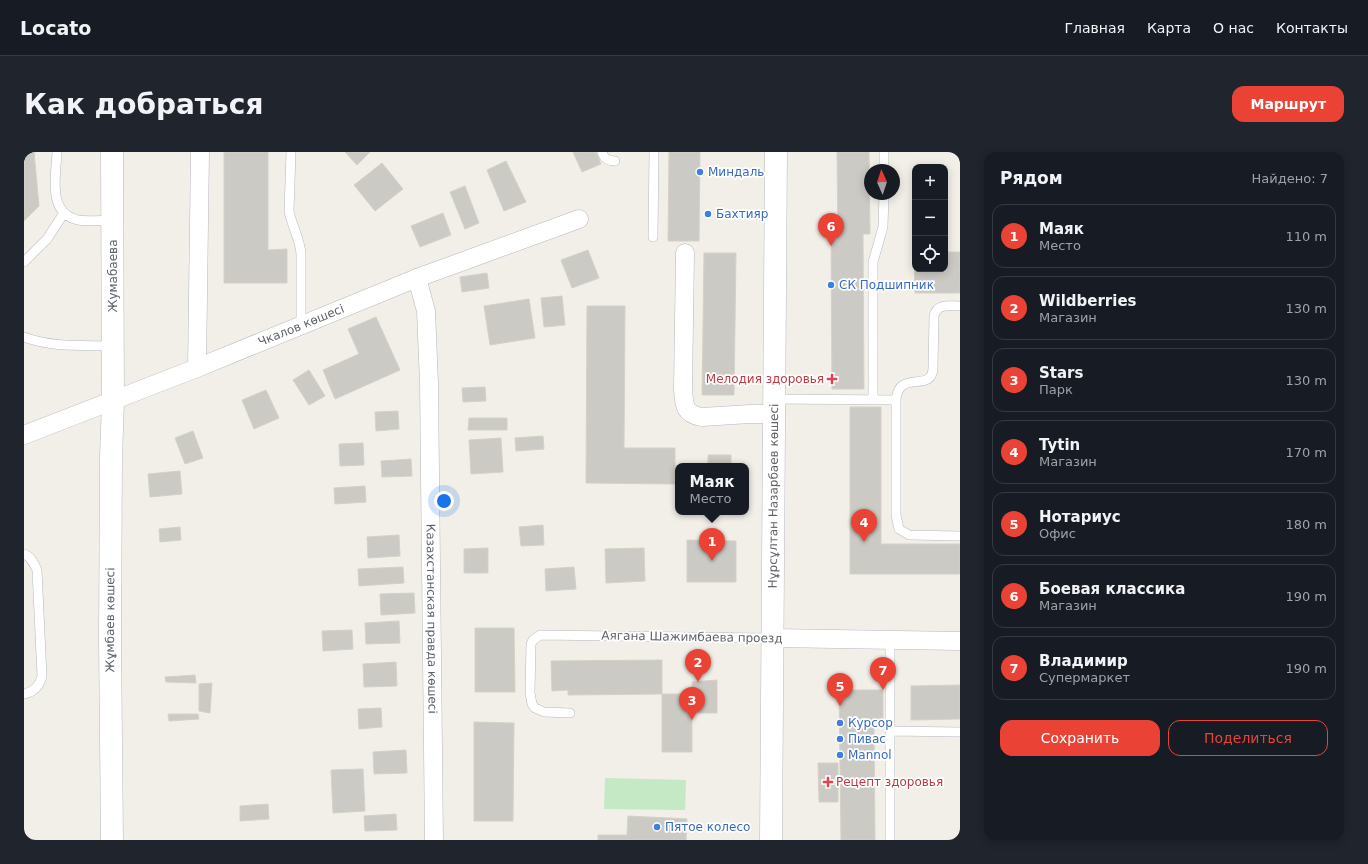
<!DOCTYPE html>
<html lang="ru">
<head>
<meta charset="utf-8">
<style>
	:root { --surface:#171b24; --page:#20242c; --text:#f1f3f6; --muted:#9ea1a6; --line:#363941; --accent:#ea4335 }
	body { margin:0; font-family:"DejaVu Sans",sans-serif; background:var(--page); color:var(--text) }
	.controls { position:absolute; right:12px; top:12px; display:grid; overflow:hidden; border-radius:8px; box-shadow:0 2px 10px #0003 }
	.controls button { width:36px; height:36px; display:grid; place-items:center; padding:0; border:0; border-bottom:1px solid var(--line); background:var(--surface); color:var(--text); font:20px sans-serif }
	.compass { position:absolute; left:840px; top:12px; width:36px; height:36px; border-radius:50%; background:var(--surface); box-shadow:0 2px 10px #0003; rotate:357deg }
	.you { position:absolute; left:420px; top:349px; width:14px; height:14px; margin:-10px; border:3px solid #fff; border-radius:50%; background:#1a73e8; box-shadow:0 0 0 6px #1a73e833 }
	.badge { display:grid; place-items:center; width:26px; height:26px; border-radius:50%; background:var(--accent); color:#fff; font-size:13px; font-weight:700 }
	.pin { position:absolute; translate:-50% -33px; filter:drop-shadow(0 1px 2px #0008) }
	.pin::after { content:''; position:absolute; top:21px; width:14px; height:12px; background:inherit; clip-path:polygon(0 0,100% 0,50% 100%) }
	.popup { position:absolute; left:651px; top:311px; width:74px; height:52px; box-sizing:border-box; display:grid; place-content:center; border-radius:8px; background:var(--surface); filter:drop-shadow(0 1px 3px #0005); font-size:13px; white-space:nowrap; color:var(--muted) }
	.popup b { font-size:15px; color:var(--text) }
	.popup::after { content:''; position:absolute; left:50%; top:100%; margin-left:-8px; border:8px solid transparent; border-top-color:var(--surface) }
	.list { margin:0; padding:0; list-style:none }
	h2 { display:flex; justify-content:space-between; align-items:center; height:52px; margin:0; padding:0 16px; font-size:17px }
	h2 small { font-size:13px; font-weight:400; color:var(--muted) }
	.list li { display:grid; grid-template-columns:26px 1fr auto; gap:12px; align-items:center; box-sizing:border-box; height:64px; margin:0 8px 8px; padding:0 8px; border:1px solid var(--line); border-radius:12px }
	.list b { display:block; font-size:15px; white-space:nowrap }
	.list p { margin:0; font-size:13px; white-space:nowrap; color:var(--muted) }
	.list em { font-size:13px; font-style:normal; color:var(--muted) }
	.actions { display:flex; gap:8px; padding:12px 16px }
	.actions a { flex:1; padding:9px 0; border:1px solid var(--accent); border-radius:12px; text-align:center; font-size:14px; color:var(--accent) }
	.actions .main { background:var(--accent); color:#fff }
	.icon { flex:none; width:22px; height:22px; fill:none; stroke:currentColor; stroke-width:2; stroke-linecap:round; stroke-linejoin:round }
	.map { position:relative; flex:none; width:936px; height:688px; overflow:hidden; border-radius:12px }
	header { display:flex; align-items:center; gap:24px; box-sizing:border-box; height:56px; padding:0 20px; background:var(--surface); border-bottom:1px solid var(--line) }
	header strong { font-size:19px }
	nav { display:flex; gap:22px; margin-inline-start:auto; font-size:14px }
	.intro { display:flex; align-items:center; justify-content:space-between; box-sizing:border-box; height:96px; padding:0 24px }
	h1 { margin:0; font-size:28px }
	.button { padding:10px 18px; border-radius:12px; background:var(--accent); color:#fff; font-size:14px; font-weight:700 }
	main { display:flex; gap:24px; padding:0 24px }
	aside { flex:1; background:var(--surface); border-radius:12px; box-shadow:0 2px 10px #0003 }
	.map>svg:first-child { display:block }
</style>
</head>
<body>
<header>
<strong>Locato</strong>
<nav><a>Главная</a><a>Карта</a><a>О нас</a><a>Контакты</a></nav>
</header>
<div class="intro"><h1>Как добраться</h1><a class="button">Маршрут</a></div>
<main>
<div class="map">
<svg width="936" height="688" viewBox="0 0 936 688">
	<rect width="100%" height="100%" fill="#f1efe8"/>
	<!-- green -->
	<path fill="#c5e8c5" d="M581 626 662 628 661 658 580 657Z"/>
	<!-- building -->
	<path fill="#cccac5" stroke="#d6d1c6" d="M0 0H10L15 54 0 69Z
		M200 0H244V98L263 97V131H200Z
		M321 0H346L333 13Z
		M549 0H572L577 12 558 20Z
		M645 0H676L675 89H644Z
		M813 0H845L846 82H839L840 237H808L807 82H814Z
		M482 9 502 50 480 59 463 18Z
		M358 11 379 37 351 59 330 33Z
		M441 34 455 71 441 77 426 40Z
		M419 61 427 83 396 95 387 74Z
		M564 98 575 126 548 136 537 108Z
		M890 100 891 117H921V100H936V141H891Z
		M680 101H712L710 243H678Z
		M463 121 465 136 438 140 436 125Z
		M538 144 541 173 520 175 517 146Z
		M505 147 511 186 466 193 460 154Z
		M563 154H601L600 296H651V332L562 331Z
		M352 165 376 218 311 247 299 218 335 202 324 177Z
		M285 218 301 244 285 253 269 228Z
		M461 235 462 249 439 250 438 236Z
		M242 238 255 266 230 277 218 248Z
		M826 255H857V392H936V422H826Z
		M374 259 375 277 352 279 351 260Z
		M445 266H483V278H444Z
		M169 279 179 306 161 312 151 286Z
		M519 284 520 297 492 299 491 286Z
		M477 286 479 320 447 322 445 288Z
		M339 291 340 313 316 314 315 292Z
		M684 303H707V314H684Z
		M387 307 388 324 358 325 357 309Z
		M156 319 158 342 126 345 124 322Z
		M341 334 342 350 311 352 310 336Z
		M519 373 520 393 497 394 495 375Z
		M156 375 157 388 136 390 135 377Z
		M375 383 376 404 344 406 343 385Z
		M663 388 712 389V430H663Z
		M464 396V421H440V397Z
		M620 396 621 429 582 431 581 397Z
		M379 415 380 431 335 434 334 417Z
		M550 415 552 437 522 439 521 417Z
		M390 441 391 461 357 463 356 442Z
		M375 469 376 491 342 492 341 471Z
		M451 476H490L491 540H451Z
		M328 478 329 497 299 499 298 479Z
		M638 508V542L544 543V538L528 539 527 509Z
		M372 510 373 534 340 535 339 512Z
		M171 523 172 531 142 530 141 525Z
		M693 528V561H668V530Z
		M188 531 186 561 175 559V532Z
		M936 533V567L887 568V534Z
		M815 538H859V569L850 570 851 688H817Z
		M638 542H668V600H638Z
		M357 556 358 575 335 577 334 557Z
		M144 562H174L175 567 145 569Z
		M450 570 490 571 489 669H450Z
		M382 598 383 621 350 622 349 600Z
		M794 611H814V650H795Z
		M339 617 341 659 309 661 307 618Z
		M244 652 245 667 216 669V654Z
		M372 662 373 678 341 679 340 664Z
		M604 664 663 667 662 688H574V683H603Z"/>
	<g fill="none" stroke-linecap="round" stroke-linejoin="round">
		<!-- lane casing -->
		<g stroke="#b5b8bc" stroke-width="10">
			<path id="lane" d="M33 0C32 24 23 61 54 68 65 70 77 68 89 68
				M267 0 265 59C268 74 276 87 277 102V173
				M578 0C580 7 584 9 591 9
				M860 18V0
				M629 85 630 0
				M0 110 23 87 40 61
				M936 154C925 154 913 151 910 164L909 216C908 242 875 216 872 248V363L875 377 885 383 936 384
				M0 185C28 196 59 193 89 194
				M750 247 872 248
				M849 248V110L859 75 860 42
				M0 402C7 405 10 411 13 418L18 524C16 533 10 540 0 542
				M866 488V688
				M546 561 520 560 511 556 508 552 506 541 507 492 509 488 516 483 749 486
				M866 579 936 580"/>
		</g>
		<!-- street casing -->
		<g stroke="#b5b8bc" stroke-width="19">
			<g id="street">
				<path d="M661 101 659 237C660 253 660 262 678 265L726 262H750"/>
				<path id="s1" d="M393 126 402 159 405 231 410 688"/>
				<path d="M173 216 176 0"/>
				<path id="s2" d="M0 283 173 216 393 126 555 67"/>
				<path d="M749 486 936 489"/>
			</g>
		</g>
		<!-- secondary casing -->
		<g stroke="#b6babf" stroke-width="23">
			<g id="secondary">
				<path id="s3" d="M88 688 86 488 87 306 89 249 88 0"/>
				<path id="s4" d="M747 688 752 0"/>
			</g>
		</g>
		<!-- lane -->
		<use href="#lane" stroke="#fff" stroke-width="9"/>
		<!-- street -->
		<use href="#street" stroke="#fff" stroke-width="18"/>
		<!-- secondary -->
		<use href="#secondary" stroke="#fff" stroke-width="22"/>
	</g>
	<!-- markers -->
	<g fill="#3f7fe0" stroke="#fff" stroke-width="1.5">
		<circle cx="676" cy="20" r="4"/>
		<circle cx="684" cy="62" r="4"/>
		<circle cx="807" cy="133" r="4"/>
		<circle cx="816" cy="571" r="4"/>
		<circle cx="816" cy="587" r="4"/>
		<circle cx="816" cy="603" r="4"/>
		<circle cx="633" cy="675" r="4"/>
	</g>
	<g fill="#e0444e" stroke="#fff" stroke-width="1.5">
		<path d="M806 221h4v4h4v4h-4v4h-4v-4h-4v-4h4z"/>
		<path d="M802 624h4v4h4v4h-4v4h-4v-4h-4v-4h4z"/>
	</g>
	<g text-anchor="middle" stroke-width="3.5" stroke-linejoin="round" paint-order="stroke">
		<!-- shop labels -->
		<g font-size="12" fill="#366cbe" stroke="#fff" text-anchor="start">
			<text x="684" y="24">Миндаль</text>
			<text x="692" y="66">Бахтияр</text>
			<text x="815" y="137">СК Подшипник</text>
			<text x="824" y="575">Курсор</text>
			<text x="824" y="591">Пивас</text>
			<text x="824" y="607">Mannol</text>
			<text x="641" y="679">Пятое колесо</text>
		</g>
		<!-- street labels -->
		<g font-size="12" fill="#5f6368" stroke="#fff">
			<text transform="translate(89 124) rotate(-90)" y="4">Жумабаева</text>
			<text dy="4" stroke="none"><textPath href="#s2" startOffset="298">Чкалов көшесі</textPath></text>
			<text dy="4" stroke="none"><textPath href="#s4" startOffset="344">Нұрсұлтан Назарбаев көшесі</textPath></text>
			<text dy="4" stroke="none"><textPath href="#s1" startOffset="342">Казахстанская правда көшесі</textPath></text>
			<text dy="4" stroke="none"><textPath href="#s3" startOffset="220">Жұмбаев көшесі</textPath></text>
			<text transform="translate(668 485) rotate(1)" y="4">Аягана Шажимбаева проезд</text>
		</g>
		<!-- health labels -->
		<g font-size="12" fill="#be3a42" stroke="#fff" text-anchor="end">
			<text x="800" y="231">Мелодия здоровья</text>
			<text x="812" y="634" text-anchor="start">Рецепт здоровья</text>
		</g>
	</g>
</svg>
<div class="controls">
<button>+</button>
<button>−</button>
<button><svg class="icon" aria-label="locate" viewBox="0 0 24 24"><circle cx="12" cy="12" r="6"/><path d="M12 2v4M12 18v4M2 12h4M18 12h4"/></svg></button>
</div>
<svg class="compass" viewBox="-18 -18 36 36"><path d="M0-13l5 13h-10z" fill="#e53935"/><path d="M0 13l5-13h-10z" fill="#9ea1a6"/></svg>
<div class="you"></div>
<div class="pin badge" style="left:688px;top:409px">1</div>
<div class="popup"><b>Маяк</b>Место</div>
<div class="pin badge" style="left:674px;top:530px">2</div>
<div class="pin badge" style="left:668px;top:568px">3</div>
<div class="pin badge" style="left:840px;top:390px">4</div>
<div class="pin badge" style="left:816px;top:554px">5</div>
<div class="pin badge" style="left:807px;top:94px">6</div>
<div class="pin badge" style="left:859px;top:538px">7</div>
</div>
<aside>
<h2>Рядом<small>Найдено: 7</small></h2>
<ul class="list">
<li><span class="badge">1</span><div><b>Маяк</b><p>Место</p></div><em>110 m</em></li>
<li><span class="badge">2</span><div><b>Wildberries</b><p>Магазин</p></div><em>130 m</em></li>
<li><span class="badge">3</span><div><b>Stars</b><p>Парк</p></div><em>130 m</em></li>
<li><span class="badge">4</span><div><b>Tytin</b><p>Магазин</p></div><em>170 m</em></li>
<li><span class="badge">5</span><div><b>Нотариус</b><p>Офис</p></div><em>180 m</em></li>
<li><span class="badge">6</span><div><b>Боевая классика</b><p>Магазин</p></div><em>190 m</em></li>
<li><span class="badge">7</span><div><b>Владимир</b><p>Супермаркет</p></div><em>190 m</em></li>
</ul>
<div class="actions"><a class="main">Сохранить</a><a>Поделиться</a></div>
</aside>
</main>
</body>
</html>
